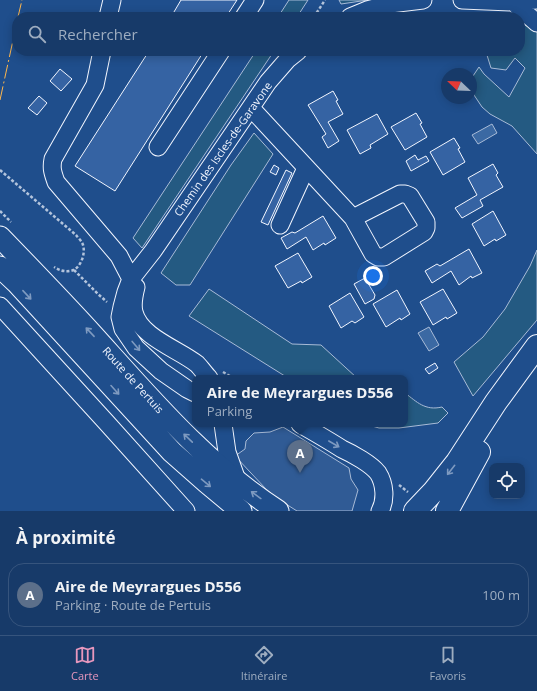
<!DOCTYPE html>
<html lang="fr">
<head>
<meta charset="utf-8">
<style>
	:root { --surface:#173a69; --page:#244571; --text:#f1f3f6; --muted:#9eadc0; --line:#36547d; --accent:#e797bd }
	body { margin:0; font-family:"Open Sans",sans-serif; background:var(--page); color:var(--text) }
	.controls { position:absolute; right:12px; bottom:12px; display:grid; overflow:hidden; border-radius:8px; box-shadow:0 2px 10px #0003 }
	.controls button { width:36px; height:36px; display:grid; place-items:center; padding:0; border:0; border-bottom:1px solid var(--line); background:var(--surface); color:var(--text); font:20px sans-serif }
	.compass { position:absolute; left:441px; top:68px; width:36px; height:36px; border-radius:50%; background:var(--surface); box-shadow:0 2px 10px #0003; rotate:293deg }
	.you { position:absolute; left:373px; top:276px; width:14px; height:14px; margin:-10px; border:3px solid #fff; border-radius:50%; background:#1a73e8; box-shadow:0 0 0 6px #1a73e833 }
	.badge { display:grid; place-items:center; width:26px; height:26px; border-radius:50%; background:var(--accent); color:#fff; font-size:13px; font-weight:700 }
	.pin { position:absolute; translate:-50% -33px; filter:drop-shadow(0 1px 2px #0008) }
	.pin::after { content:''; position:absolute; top:21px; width:14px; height:12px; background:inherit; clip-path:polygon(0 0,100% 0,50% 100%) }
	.popup { position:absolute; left:192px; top:375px; width:216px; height:52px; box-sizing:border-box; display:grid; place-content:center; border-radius:8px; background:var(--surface); filter:drop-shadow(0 1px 3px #0005); font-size:13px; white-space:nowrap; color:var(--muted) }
	.popup b { font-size:15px; color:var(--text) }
	.popup::after { content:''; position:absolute; left:50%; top:100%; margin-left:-8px; border:8px solid transparent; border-top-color:var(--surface) }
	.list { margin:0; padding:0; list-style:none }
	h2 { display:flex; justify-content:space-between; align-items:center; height:52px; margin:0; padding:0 16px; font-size:17px }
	h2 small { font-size:13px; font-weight:400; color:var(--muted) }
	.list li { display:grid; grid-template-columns:26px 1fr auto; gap:12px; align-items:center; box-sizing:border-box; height:64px; margin:0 8px 8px; padding:0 8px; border:1px solid var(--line); border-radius:16px }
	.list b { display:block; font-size:15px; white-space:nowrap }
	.list p { margin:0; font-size:13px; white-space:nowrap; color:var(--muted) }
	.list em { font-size:13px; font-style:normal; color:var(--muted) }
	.icon { flex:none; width:22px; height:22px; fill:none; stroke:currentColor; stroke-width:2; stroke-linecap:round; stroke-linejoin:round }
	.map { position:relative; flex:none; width:537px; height:511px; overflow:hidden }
	.search { position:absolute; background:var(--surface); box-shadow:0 2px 10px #0003; left:12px; right:12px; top:12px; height:44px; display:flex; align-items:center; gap:10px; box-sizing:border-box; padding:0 14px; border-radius:16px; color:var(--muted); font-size:15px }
	.sheet { height:124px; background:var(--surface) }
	nav { display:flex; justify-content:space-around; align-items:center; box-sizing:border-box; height:56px; border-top:1px solid var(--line); background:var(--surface); font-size:11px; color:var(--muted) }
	nav a { display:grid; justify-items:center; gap:2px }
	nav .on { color:var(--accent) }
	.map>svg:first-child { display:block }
</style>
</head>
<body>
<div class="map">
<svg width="537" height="511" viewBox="0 0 537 511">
	<rect width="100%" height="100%" fill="#1f4e8c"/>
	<!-- green -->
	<path fill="#245a82" stroke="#a8bbd7" d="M289 0H308L297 17H278Z
		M339 0H368L341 4Z
		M520 22 537 32V154L512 126 490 114 482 107 474 95 473 76 479 67 484 74 509 97 525 68 515 58 506 70 491 68 486 52 484 51H520Z
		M256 51H274L142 248 133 238Z
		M254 133 273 154 190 285H176L161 273 231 165Z
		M537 250V320L473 396 454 362 483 337 505 309 530 266Z
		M209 289 292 344 321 345 357 378H288L189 316Z
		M405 393C417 402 425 411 442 407L448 413 438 423 399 428H379L365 424H405Z"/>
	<!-- parking -->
	<path fill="#305b95" stroke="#a8bbd7" d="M283 427 349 468 351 479 358 490 352 511H297L278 499 266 489 235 456 245 449 246 441 254 433 270 432Z"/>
	<!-- water -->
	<path fill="#3b69a3" stroke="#a8bbd7" d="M492 124 497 133 478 144 472 135Z
		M429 327 439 345 429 351 418 333Z"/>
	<!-- building -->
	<path fill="#3563a3" stroke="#f2f6ff" d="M181 0H237L226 17H171Z
		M149 51H204L115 191 75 166Z
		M60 69 72 79 61 91 50 81Z
		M333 91 338 100 336 101 343 114 328 122 339 141 328 148 322 137 326 134 308 105Z
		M39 96 47 103 37 115 28 108Z
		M416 113 422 123 420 124 427 137 405 150 391 127Z
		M377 114 388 134 370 145 371 148 360 154 347 130Z
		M454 138 460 148 458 149 465 162 443 175 430 152Z
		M415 155 418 160 426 156 429 161 411 171 406 161Z
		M493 164 498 173 496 175 503 187 480 200 483 206 462 218 455 208 477 195 468 178Z
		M274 165 279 168 276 175 270 172Z
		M286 170 292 173 268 225 261 222Z
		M493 211 506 235 496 241 495 239 484 246 472 224Z
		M323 216 336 238 325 245 324 243 313 250 306 237 287 249 281 238 292 232 295 233Z
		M469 249 482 273 472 278 471 276 459 285 451 271 432 283 425 271 437 264 440 266Z
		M298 253 312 277 302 283 301 281 288 288 275 266Z
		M365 278 375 295 374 299 365 304 354 284Z
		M443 289 457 313 447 319 446 317 433 325 420 302Z
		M397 290 410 314 401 320 400 318 386 327 373 304Z
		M350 293 364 317 355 323 352 321 341 328 329 306Z
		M435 363 438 368 429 374 425 369Z"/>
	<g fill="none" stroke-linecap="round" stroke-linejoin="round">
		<!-- minor casing -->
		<g stroke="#f2f6ff" stroke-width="19">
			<path id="minor" d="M462 0 513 2 537 0
				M513 2 537 23
				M108 17 112 0
				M244 17 255 0
				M350 17 367 10 390 4 423 0
				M102 51 95 85 53 159C51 169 53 173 56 182L119 256 131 279
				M251 108 353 218 373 254 378 257H384L424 232 426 228V222L410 196 405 194H400L353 218
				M158 147 221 51
				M280 225 306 168
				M136 287C134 295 132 304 134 312 140 337 178 349 197 364 201 368 205 374 209 378
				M0 306 106 422 186 511
				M195 393 187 389 161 371 136 348 123 329 120 317 122 307 126 292 131 279 153 251 268 82 288 59 298 51
				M223 424 227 452 238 483
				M300 424C314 432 328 440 342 449 353 454 371 464 378 473 385 484 386 500 380 511"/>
		</g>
		<!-- major casing -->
		<g stroke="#f2f6ff" stroke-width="23">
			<path id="major" d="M0 237C31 269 62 301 92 334 149 397 205 464 278 511
				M0 267 16 282 172 452 206 482 241 511"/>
		</g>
		<!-- highway casing -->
		<g stroke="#f2f6ff" stroke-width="24">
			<path id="highway" d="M415 511 434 491 457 462 496 402 537 346
				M447 511 479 452"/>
		</g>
		<!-- path -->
		<path stroke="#b3c4dc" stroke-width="2.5" stroke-dasharray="3 2" stroke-linecap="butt" d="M314 17 325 0
			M0 170 76 235C78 238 82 241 83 245 86 254 80 270 70 271 64 272 59 270 54 267
			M0 211 11 222
			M74 270 98 294 107 302
			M223 372 233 378
			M399 485 408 492"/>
		<!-- minor -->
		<use href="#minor" stroke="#1f4e8c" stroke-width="17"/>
		<!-- major -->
		<use href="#major" stroke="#1f4e8c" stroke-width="21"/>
		<!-- highway -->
		<use href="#highway" stroke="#1f4e8c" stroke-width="22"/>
		<!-- power -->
		<path stroke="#ffb74d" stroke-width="1" stroke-dasharray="14 3 2 3" stroke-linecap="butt" d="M18 17 22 0
			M0 100 17 22"/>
	</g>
	<!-- one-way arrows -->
	<defs><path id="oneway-shaft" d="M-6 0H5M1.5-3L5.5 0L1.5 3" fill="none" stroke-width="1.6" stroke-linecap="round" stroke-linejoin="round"/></defs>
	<g stroke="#7e9ac0">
		<use href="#oneway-shaft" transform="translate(27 295) rotate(47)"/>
		<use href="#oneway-shaft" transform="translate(90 332) rotate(-133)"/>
		<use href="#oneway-shaft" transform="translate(136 346) rotate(50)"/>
		<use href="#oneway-shaft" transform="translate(115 390) rotate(48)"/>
		<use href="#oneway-shaft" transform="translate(188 438) rotate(-136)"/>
		<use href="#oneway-shaft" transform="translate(334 444) rotate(30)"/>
		<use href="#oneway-shaft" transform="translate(451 470) rotate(128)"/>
		<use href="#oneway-shaft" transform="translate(206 483) rotate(40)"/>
		<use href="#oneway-shaft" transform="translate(256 495) rotate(-144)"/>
	</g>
	<g text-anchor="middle" stroke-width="3" stroke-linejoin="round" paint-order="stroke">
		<!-- street labels -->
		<g font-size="11" fill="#f2f6ff" stroke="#1f4e8c">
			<text transform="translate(223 149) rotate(-55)" y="4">Chemin des Iscles-de-Garavone</text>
			<text transform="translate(133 380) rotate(48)" y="4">Route de Pertuis</text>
		</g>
	</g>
</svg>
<div class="controls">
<button><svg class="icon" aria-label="locate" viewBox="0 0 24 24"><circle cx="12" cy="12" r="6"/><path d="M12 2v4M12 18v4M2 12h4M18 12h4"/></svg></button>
</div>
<svg class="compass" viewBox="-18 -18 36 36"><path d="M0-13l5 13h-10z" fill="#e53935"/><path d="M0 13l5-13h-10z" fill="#9eadc0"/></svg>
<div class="you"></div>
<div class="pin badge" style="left:300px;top:473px;background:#5c6f8a">A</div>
<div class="popup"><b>Aire de Meyrargues D556</b>Parking</div>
<div class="search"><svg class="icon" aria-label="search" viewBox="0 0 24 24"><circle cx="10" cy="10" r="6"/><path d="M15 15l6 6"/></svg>Rechercher</div>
</div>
<section class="sheet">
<h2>À proximité<small></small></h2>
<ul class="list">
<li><span class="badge" style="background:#5c6f8a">A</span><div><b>Aire de Meyrargues D556</b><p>Parking · Route de Pertuis</p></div><em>100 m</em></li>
</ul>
</section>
<nav>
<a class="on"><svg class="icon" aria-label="map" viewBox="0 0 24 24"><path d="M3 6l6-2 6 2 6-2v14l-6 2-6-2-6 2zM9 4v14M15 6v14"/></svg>Carte</a>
<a><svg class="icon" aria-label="directions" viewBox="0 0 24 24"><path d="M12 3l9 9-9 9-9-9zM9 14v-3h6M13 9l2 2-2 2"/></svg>Itinéraire</a>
<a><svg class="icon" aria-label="saved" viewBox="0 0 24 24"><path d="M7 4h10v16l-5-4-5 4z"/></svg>Favoris</a>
</nav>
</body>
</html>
